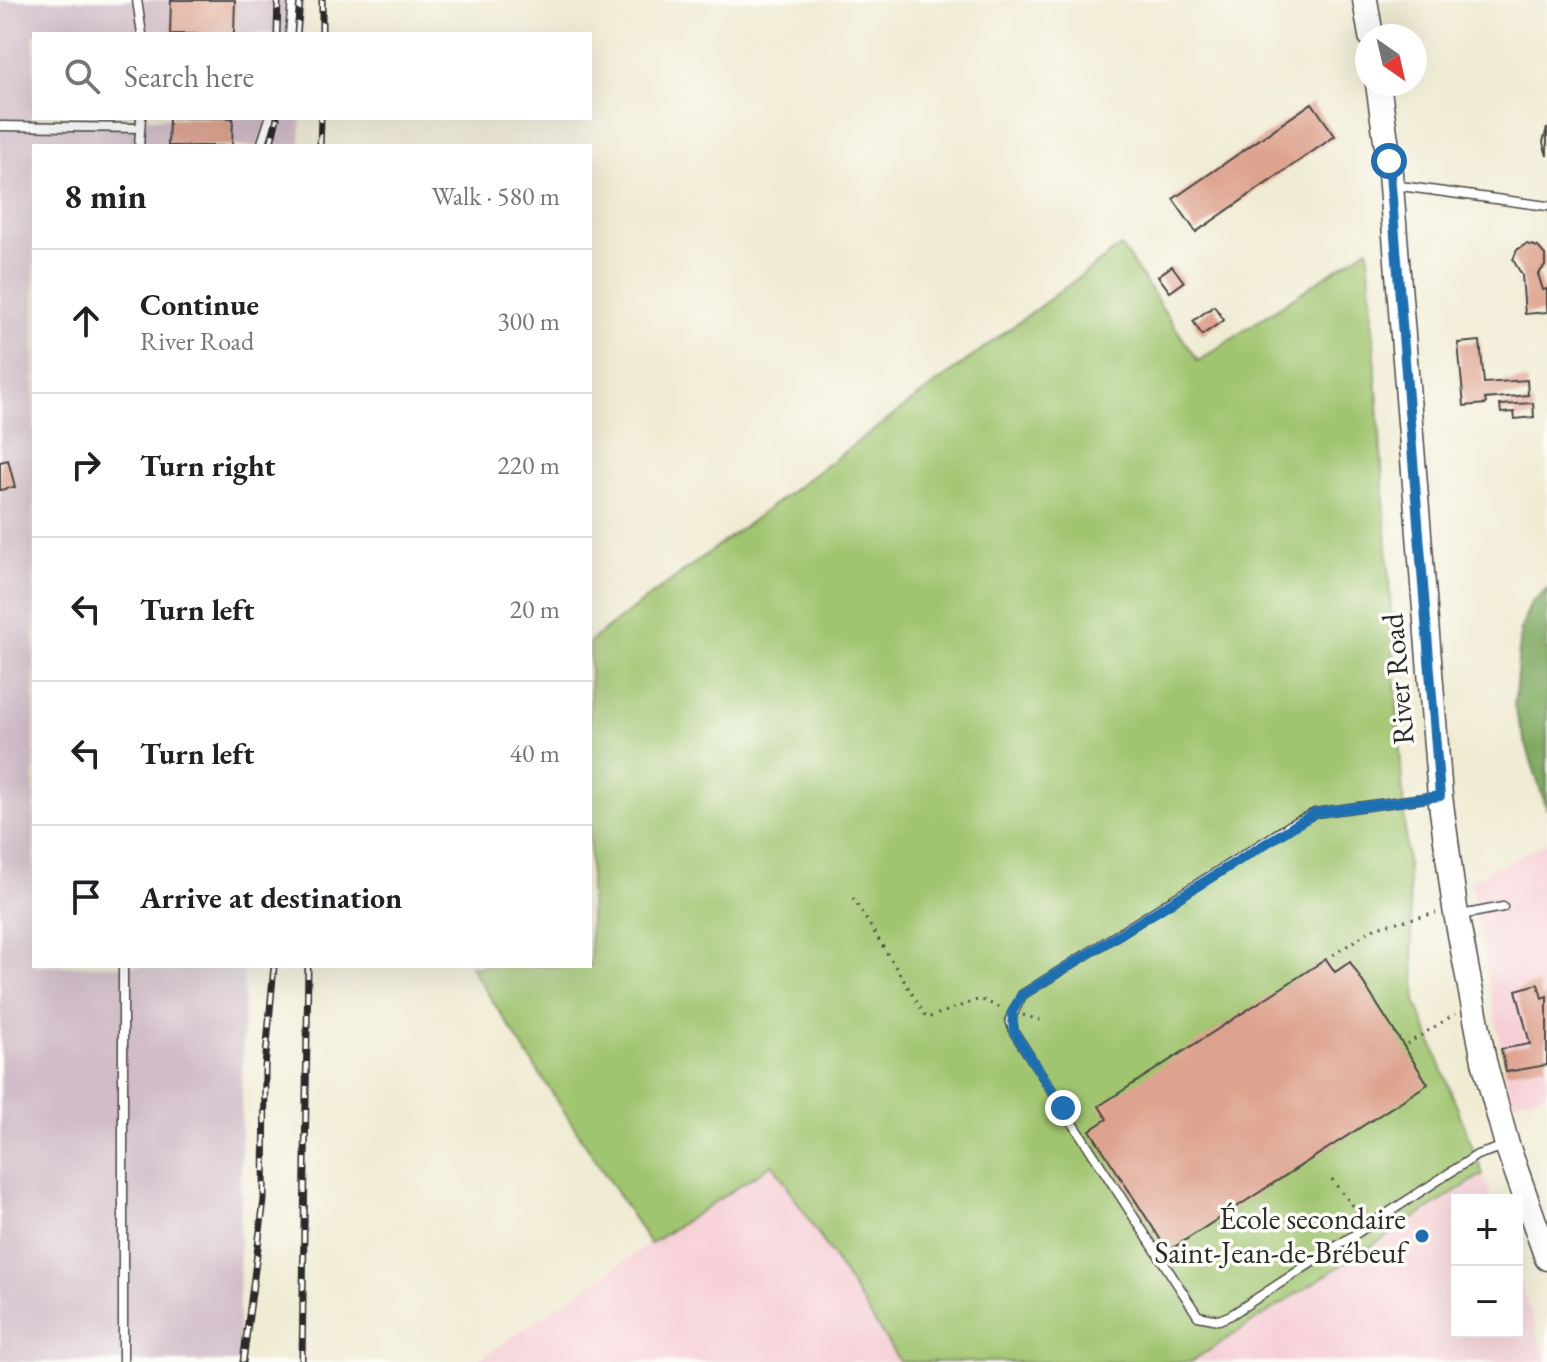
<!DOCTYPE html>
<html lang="en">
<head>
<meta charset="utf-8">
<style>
	:root { --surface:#fff; --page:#f2f2f2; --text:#202124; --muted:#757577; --line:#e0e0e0 }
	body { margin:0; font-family:"EB Garamond",serif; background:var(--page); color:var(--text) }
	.controls { position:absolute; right:24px; bottom:24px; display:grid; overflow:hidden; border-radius:0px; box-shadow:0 8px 32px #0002 }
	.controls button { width:72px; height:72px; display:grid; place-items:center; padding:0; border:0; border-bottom:2px solid var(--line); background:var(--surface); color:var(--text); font:40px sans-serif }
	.compass { position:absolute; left:1355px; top:24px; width:72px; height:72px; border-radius:50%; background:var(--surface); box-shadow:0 8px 32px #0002; rotate:146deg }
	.stop { position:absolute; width:24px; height:24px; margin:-18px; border:6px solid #1f6fb2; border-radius:50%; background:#fff }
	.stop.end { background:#1f6fb2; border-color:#fff; box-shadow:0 2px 8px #0008 }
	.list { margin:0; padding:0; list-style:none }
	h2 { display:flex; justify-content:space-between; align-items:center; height:104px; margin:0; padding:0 32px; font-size:34px }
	h2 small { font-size:26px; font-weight:400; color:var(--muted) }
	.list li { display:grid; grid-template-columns:52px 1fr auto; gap:24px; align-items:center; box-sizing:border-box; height:144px; padding:0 32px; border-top:2px solid var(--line) }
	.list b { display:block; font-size:30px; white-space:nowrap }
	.list p { margin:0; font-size:26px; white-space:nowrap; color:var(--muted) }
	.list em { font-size:26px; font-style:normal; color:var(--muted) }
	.icon { flex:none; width:44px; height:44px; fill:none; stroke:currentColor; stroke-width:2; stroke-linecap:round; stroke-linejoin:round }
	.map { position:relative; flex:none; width:1547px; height:1362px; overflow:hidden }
	.search { position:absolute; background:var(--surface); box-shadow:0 8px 32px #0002; left:32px; top:32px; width:560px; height:88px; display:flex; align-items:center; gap:20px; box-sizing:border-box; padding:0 28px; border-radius:0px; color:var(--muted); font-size:30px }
	.panel { position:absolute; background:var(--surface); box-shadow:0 8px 32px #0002; left:32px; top:144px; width:560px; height:824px; border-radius:0px }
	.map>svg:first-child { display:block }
</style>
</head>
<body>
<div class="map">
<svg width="1547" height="1362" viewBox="0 0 1547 1362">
	<rect width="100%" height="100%" fill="#fdfcf7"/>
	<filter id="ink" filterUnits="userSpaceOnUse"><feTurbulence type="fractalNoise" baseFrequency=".0125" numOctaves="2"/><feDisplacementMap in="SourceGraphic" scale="16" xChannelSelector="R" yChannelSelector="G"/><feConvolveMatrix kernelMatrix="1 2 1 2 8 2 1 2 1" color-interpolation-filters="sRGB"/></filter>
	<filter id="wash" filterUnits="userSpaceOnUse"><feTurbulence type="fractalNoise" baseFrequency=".006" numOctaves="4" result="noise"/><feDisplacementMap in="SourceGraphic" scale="32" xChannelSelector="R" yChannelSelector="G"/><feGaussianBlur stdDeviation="1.8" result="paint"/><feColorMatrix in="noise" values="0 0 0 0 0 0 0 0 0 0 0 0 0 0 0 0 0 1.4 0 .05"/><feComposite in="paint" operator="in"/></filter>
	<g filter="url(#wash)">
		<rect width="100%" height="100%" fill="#f0ebd3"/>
		<!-- built -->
		<path fill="#f6cfd6" d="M1547 842V1094L1511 1102 1470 881Z
			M773 1163 900 1362H475L650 1244Z
			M1483 1174 1492 1200H1457V1332H1517V1272L1547 1362H1191Z"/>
		<!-- industrial -->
		<path fill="#d1bdc9" d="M0 0H303L302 34H34V118H301L300 146H34V966H244L238 1362H0Z"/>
		<!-- green -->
		<path fill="#a0c56f" stroke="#66784d" stroke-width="2" d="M1121 246 1198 361 1368 248 1416 1002 1483 1174 1191 1362H900L773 1164 650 1244 470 966H590V641Z"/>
		<!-- forest -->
		<path fill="#80aa62" stroke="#566a46" stroke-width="2" d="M1547 589V810L1514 707 1521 629 1530 604Z"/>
		<g id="blocks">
			<!-- building -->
			<path fill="#dea38f" d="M171 0H235L234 34H170Z
				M1312 103 1335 136 1196 232 1173 199Z
				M169 118H233L232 146H168Z
				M1547 128V156L1543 142Z
				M1526 244 1538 247 1545 255V266L1538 274 1543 290 1547 289V312L1525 314 1522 275 1513 260 1517 250Z
				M1172 266 1184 282 1170 292 1158 276Z
				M1214 306 1224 320 1202 335 1193 321Z
				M1480 341 1484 383 1527 380 1528 395 1485 399 1486 404 1464 406 1458 343Z
				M1533 403 1534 417 1515 419 1514 412 1501 413 1500 405Z
				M8 460 15 487 0 490V462Z
				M1326 959 1335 972 1350 962 1428 1084 1168 1251 1090 1130 1107 1119 1099 1106Z
				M1538 984 1542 998 1547 996V1065L1506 1072 1501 1049 1530 1044 1516 990Z"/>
		</g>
	</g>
	<g filter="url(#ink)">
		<use href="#blocks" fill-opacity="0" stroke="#494844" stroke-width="2"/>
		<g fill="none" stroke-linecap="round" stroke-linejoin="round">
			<!-- lane casing -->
			<g stroke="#494844" stroke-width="11">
				<path id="lane" d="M137 0 142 34
					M290 34 293 0
					M0 126 140 128
					M139 146 141 118
					M261 146 270 118
					M1393 185 1547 206
					M1439 796 1315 813 1294 823 1022 995 1010 1020 1014 1032 1198 1316 1219 1320 1231 1315 1477 1155 1505 1146
					M1461 915 1503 907
					M123 1362V966"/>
			</g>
			<!-- secondary casing -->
			<g stroke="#494844" stroke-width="27">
				<path id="secondary" d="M1365 0 1371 36
					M1378 84 1389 161 1440 796 1455 908 1484 1061 1507 1145 1547 1258"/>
			</g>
			<!-- path -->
			<path stroke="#494844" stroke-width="3" stroke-dasharray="2 6" stroke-linecap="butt" d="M853 898 927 1018 980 999 1004 1009
				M1333 955 1376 927 1436 913
				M1023 1015 1046 1022
				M1407 1044 1455 1014
				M1332 1179C1341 1194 1354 1202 1359 1218"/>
			<!-- lane -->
			<use href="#lane" stroke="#fff" stroke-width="8"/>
			<!-- secondary -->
			<use href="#secondary" stroke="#fff" stroke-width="24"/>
			<!-- rail casing -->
			<g stroke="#2b2b2b" stroke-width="7">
				<path id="rail" d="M277 34 278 0
					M297 34 300 0
					M322 34V0
					M270 146 277 118
					M320 146 321 118
					M243 1362 264 1200 265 1067 274 966
					M302 1362 308 966"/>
			</g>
			<!-- rail -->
			<use href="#rail" stroke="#fdfcf7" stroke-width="4" stroke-dasharray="12" stroke-linecap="butt"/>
		</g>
	</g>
	<g fill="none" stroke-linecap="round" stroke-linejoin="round" filter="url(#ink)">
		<!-- route -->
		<path stroke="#1f6fb2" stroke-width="10" d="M1063 1108 1014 1032 1012 1012 1022 995 1315 813 1440 796 1389 161"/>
	</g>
	<!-- markers -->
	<circle fill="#1f6fb2" stroke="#fdfcf7" stroke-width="3" cx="1422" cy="1236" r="8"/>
	<g text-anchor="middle" stroke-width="7" stroke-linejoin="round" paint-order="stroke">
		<!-- street labels -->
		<g font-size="30" fill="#2b2b2b" stroke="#fdfcf7">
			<text transform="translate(1398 679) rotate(-95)" y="10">River Road</text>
		</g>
		<!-- poi labels -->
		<g font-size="30" fill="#2b2b2b" stroke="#fdfcf7" text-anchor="end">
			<text x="1406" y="1229">École secondaire<tspan x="1406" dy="34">Saint-Jean-de-Brébeuf</tspan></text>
		</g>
	</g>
</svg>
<div class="controls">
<button>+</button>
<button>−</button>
</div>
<svg class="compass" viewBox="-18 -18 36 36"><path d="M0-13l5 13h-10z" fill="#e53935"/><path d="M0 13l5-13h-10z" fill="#757577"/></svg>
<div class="stop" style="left:1389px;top:161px"></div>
<div class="stop end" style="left:1063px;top:1108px"></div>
<div class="search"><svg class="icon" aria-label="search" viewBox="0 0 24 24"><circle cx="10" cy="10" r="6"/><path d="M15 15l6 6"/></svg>Search here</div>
<section class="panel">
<h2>8 min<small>Walk · 580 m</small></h2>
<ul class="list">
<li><svg class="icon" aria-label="ahead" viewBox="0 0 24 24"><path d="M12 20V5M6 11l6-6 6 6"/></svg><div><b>Continue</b><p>River Road</p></div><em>300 m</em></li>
<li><svg class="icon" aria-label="right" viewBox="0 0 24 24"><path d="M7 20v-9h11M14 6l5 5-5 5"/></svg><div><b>Turn right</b></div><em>220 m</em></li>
<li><svg class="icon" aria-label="left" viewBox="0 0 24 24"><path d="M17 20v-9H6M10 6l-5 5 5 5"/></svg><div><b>Turn left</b></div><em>20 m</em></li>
<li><svg class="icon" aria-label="left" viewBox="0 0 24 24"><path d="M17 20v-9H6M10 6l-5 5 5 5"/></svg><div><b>Turn left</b></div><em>40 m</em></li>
<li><svg class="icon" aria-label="arrive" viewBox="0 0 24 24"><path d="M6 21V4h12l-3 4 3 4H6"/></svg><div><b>Arrive at destination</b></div></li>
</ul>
</section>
</div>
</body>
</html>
